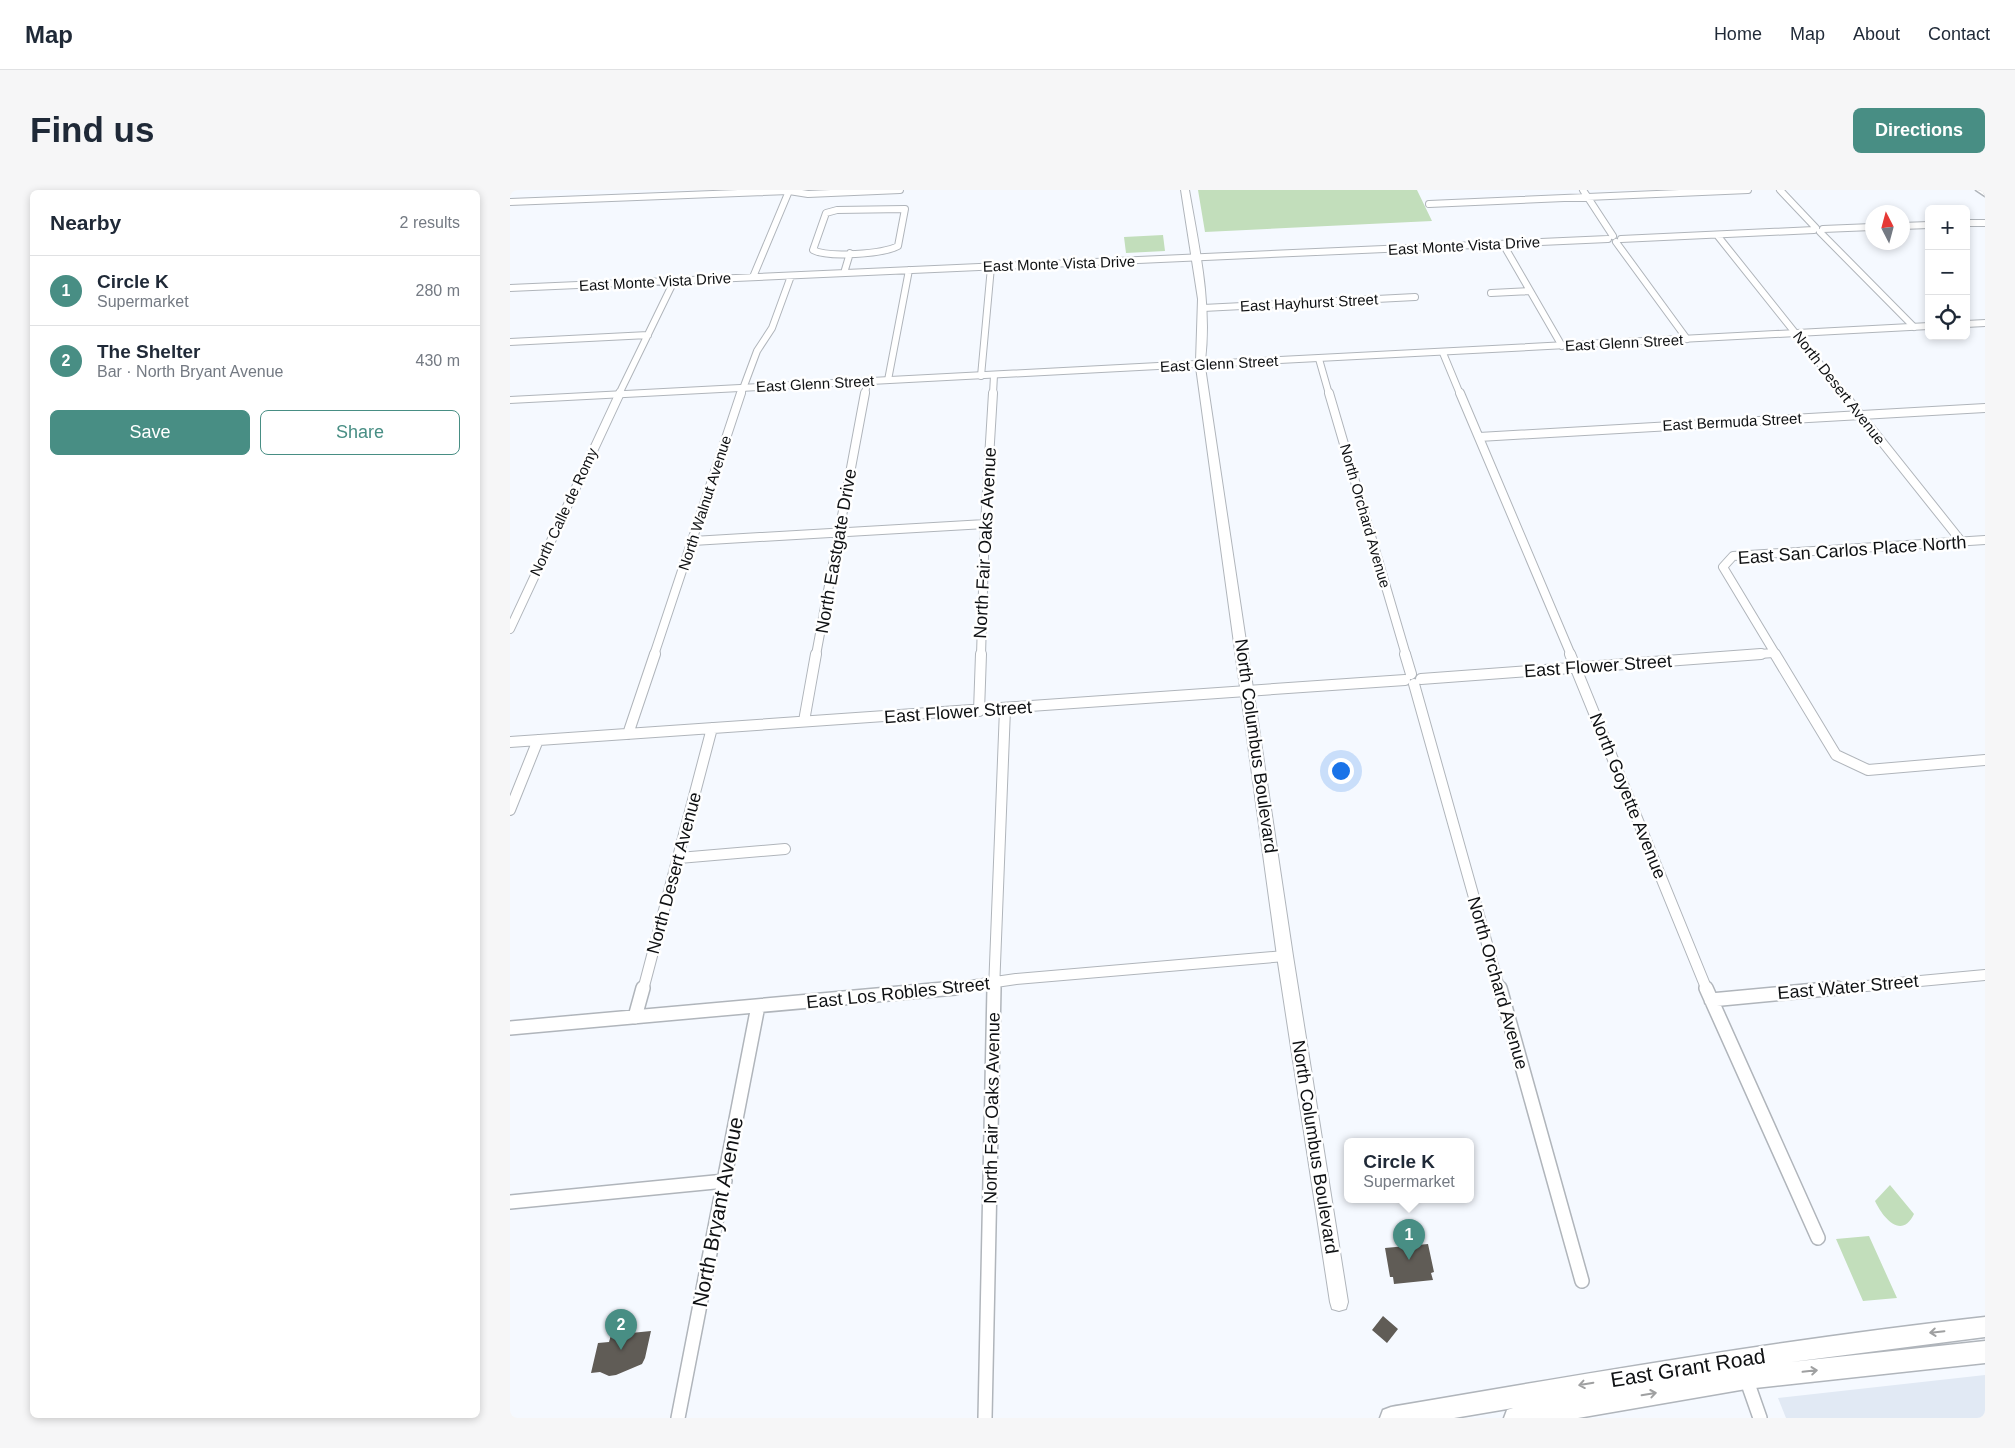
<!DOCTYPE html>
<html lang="en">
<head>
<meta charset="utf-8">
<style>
	:root { --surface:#fff; --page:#f6f6f7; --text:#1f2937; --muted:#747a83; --line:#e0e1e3; --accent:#488e84 }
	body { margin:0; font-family:Arial,sans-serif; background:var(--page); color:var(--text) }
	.controls { position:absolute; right:15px; top:15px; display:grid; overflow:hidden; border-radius:8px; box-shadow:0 2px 8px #0003 }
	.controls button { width:45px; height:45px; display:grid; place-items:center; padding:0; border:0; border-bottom:1px solid var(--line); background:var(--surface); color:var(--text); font:25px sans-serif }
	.compass { position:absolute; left:1355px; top:15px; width:45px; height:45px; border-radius:50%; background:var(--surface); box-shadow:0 2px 8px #0003; rotate:354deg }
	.you { position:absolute; left:830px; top:580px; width:18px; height:18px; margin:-12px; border:4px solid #fff; border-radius:50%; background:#1a73e8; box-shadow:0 0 0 8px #1a73e833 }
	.badge { display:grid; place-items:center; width:32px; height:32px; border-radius:50%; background:var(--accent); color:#fff; font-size:16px; font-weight:700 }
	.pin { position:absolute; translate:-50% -41px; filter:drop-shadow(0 1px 2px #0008) }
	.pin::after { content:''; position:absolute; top:26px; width:18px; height:15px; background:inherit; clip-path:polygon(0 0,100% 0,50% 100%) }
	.popup { position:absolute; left:834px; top:948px; width:130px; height:65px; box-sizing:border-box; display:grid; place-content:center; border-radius:8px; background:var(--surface); filter:drop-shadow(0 1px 4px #0005); font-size:16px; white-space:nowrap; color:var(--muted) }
	.popup b { font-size:19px; color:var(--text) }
	.popup::after { content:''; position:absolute; left:50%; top:100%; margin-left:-10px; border:10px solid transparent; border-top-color:var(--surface) }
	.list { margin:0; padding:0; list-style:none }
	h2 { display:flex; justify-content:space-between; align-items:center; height:65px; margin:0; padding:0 20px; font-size:21px }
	h2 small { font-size:16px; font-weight:400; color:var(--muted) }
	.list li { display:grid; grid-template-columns:32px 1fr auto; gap:15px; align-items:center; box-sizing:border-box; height:70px; padding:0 20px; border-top:1px solid var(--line) }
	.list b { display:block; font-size:19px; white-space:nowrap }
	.list p { margin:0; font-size:16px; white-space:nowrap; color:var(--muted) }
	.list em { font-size:16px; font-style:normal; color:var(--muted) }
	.actions { display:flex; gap:10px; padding:15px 20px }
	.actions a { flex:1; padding:11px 0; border:1px solid var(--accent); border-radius:8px; text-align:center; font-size:18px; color:var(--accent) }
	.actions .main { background:var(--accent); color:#fff }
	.icon { flex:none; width:28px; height:28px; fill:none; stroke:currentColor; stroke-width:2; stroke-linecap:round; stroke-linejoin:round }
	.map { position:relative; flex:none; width:1475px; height:1228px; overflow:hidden; border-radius:8px }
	header { display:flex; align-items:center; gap:30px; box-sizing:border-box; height:70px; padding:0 25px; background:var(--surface); border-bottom:1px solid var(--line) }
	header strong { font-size:24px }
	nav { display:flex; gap:28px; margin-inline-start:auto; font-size:18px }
	.intro { display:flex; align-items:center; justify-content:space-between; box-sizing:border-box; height:120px; padding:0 30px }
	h1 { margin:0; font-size:35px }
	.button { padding:12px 22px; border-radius:8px; background:var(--accent); color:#fff; font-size:18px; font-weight:700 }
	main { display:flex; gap:30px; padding:0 30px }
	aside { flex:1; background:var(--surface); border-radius:8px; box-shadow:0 2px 8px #0003 }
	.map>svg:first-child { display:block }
</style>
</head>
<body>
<header>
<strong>Map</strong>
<nav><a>Home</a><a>Map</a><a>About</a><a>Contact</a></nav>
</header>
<div class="intro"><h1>Find us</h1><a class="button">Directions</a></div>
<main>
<aside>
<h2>Nearby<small>2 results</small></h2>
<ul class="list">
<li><span class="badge">1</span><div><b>Circle K</b><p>Supermarket</p></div><em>280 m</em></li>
<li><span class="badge">2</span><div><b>The Shelter</b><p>Bar · North Bryant Avenue</p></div><em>430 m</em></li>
</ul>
<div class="actions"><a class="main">Save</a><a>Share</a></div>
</aside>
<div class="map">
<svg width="1475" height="1228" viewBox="0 0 1475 1228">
	<rect width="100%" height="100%" fill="#f5f9ff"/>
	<!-- built -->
	<path fill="#e1e9f4" d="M1475 1185V1228H1276L1268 1208Z"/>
	<!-- green -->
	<path fill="#c2debb" d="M688 0H907L922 31 695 42Z
		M653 45 655 61 616 63 614 47Z
		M1380 995 1404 1024C1391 1051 1372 1026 1365 1011Z
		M1359 1046 1387 1108 1353 1111 1326 1049Z"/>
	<!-- building -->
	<path fill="#605c56" d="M918 1054 924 1082 921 1083 923 1090 884 1094 883 1087H880L875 1058Z
		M873 1126 888 1139 877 1153 862 1140Z
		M141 1141 135 1168 132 1174 106 1185 99 1186 90 1182 81 1183 88 1153 99 1152 101 1145Z"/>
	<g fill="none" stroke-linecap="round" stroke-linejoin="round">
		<!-- street-far3 casing -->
		<g stroke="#b0b5bb" stroke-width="8">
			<path id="street-far3" d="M1073 0 1103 46
				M1270 0 1306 38
				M0 12 279 1 298 4 390 0
				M919 14 1238 0
				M395 19 388 56C373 64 318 68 303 60L316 23 327 20Z
				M1456 33H1475
				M1392 36 1419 35
				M1313 39 1362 37
				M1310 42 1404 137
				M1207 45 1334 204
				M1111 49 1304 40
				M1106 52 1177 149
				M993 54 1052 156
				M334 83 340 63
				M243 87 279 1
				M0 98 1098 49
				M981 103 1020 101
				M693 118 905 107
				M0 152 138 145
				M933 163 950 204
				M809 169 819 204
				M471 186 481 77
				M378 190 399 80
				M109 204 164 91
				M231 204 247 161 262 138 281 86
				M355 204 357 192
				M483 204 484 185"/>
		</g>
		<!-- street-far2 casing -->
		<g stroke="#b0b5bb" stroke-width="10">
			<path id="street-far2" d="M819 203 896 465
				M950 203 1061 465
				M1333 203 1451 351
				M969 247 1475 218
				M183 351 475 334
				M0 439 110 203
				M144 465 231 203
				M306 465 355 203
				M471 465 475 334 483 203
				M1234 465 1264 463
				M1266 465 1213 377 1223 366 1475 350"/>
		</g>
		<!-- street-far1 casing -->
		<g stroke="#b0b5bb" stroke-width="12">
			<path id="street-far1" d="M895 464 901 484
				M1060 464 1197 800
				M1265 464 1326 565 1358 580 1475 570
				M911 489 1251 464
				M904 494 990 800
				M469 521 471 464
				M294 531 306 464
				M118 544 145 464
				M0 552 895 490
				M0 620 28 550
				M169 668 275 659
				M133 800 202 538
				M431 800 506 789 775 766
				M484 800 495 519
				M1313 800 1475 785"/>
		</g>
		<!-- street casing -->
		<g stroke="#b0b5bb" stroke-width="16">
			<path id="street" d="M990 798 1072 1091
				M1196 798 1308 1048
				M1201 810 1327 798
				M125 827 133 798
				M0 838 445 798
				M0 1012 215 991
				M1236 1188 1250 1228
				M168 1228 248 816
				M475 1228 484 798"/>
		</g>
		<!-- secondary casing -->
		<g stroke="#b0b5bb" stroke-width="2">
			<path id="secondary" d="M671 0H679C689 57 702 113 695 171L1419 133V139L695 177 783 766 838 1112 836 1119 829 1121 822 1119 820 1112 767 766 686 177 0 213V207L686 171 688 109Z
				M1475 130V136L1456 137V131Z"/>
		</g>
		<!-- primary casing -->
		<g stroke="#b0b5bb" stroke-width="3">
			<path id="primary" d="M1466 0H1475V6Z
				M1475 1127V1147L1281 1172 1475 1151V1173L1236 1199 1068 1228H994L997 1220 1003 1218 944 1228H870L873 1220 881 1217C1079 1183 1276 1149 1475 1127Z"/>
		</g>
		<!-- street-far3 -->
		<use href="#street-far3" stroke="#fff" stroke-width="6"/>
		<!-- street-far2 -->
		<use href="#street-far2" stroke="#fff" stroke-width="8"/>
		<!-- street-far1 -->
		<use href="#street-far1" stroke="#fff" stroke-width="10"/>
		<!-- street -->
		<use href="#street" stroke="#fff" stroke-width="13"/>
		<!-- secondary -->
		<use href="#secondary" fill="#fff" fill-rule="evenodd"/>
		<!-- primary -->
		<use href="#primary" fill="#fff" fill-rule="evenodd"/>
	</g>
	<!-- one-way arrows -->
	<defs><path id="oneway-shaft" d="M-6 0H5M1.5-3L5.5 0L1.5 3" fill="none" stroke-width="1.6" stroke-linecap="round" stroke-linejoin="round" transform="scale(1.25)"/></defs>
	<g stroke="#9fa0a1">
		<use href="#oneway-shaft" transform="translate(1427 1142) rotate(174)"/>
		<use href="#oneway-shaft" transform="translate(1300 1181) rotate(-6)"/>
		<use href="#oneway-shaft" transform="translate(1076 1194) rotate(170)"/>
		<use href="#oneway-shaft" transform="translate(1139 1204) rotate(-9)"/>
	</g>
	<g text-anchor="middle" stroke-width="5" stroke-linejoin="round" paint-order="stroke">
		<!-- far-street labels -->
		<g font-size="15" fill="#0f1113" stroke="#fff">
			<text transform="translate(954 56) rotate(-3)" y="5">East Monte Vista Drive</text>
			<text transform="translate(549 74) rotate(-2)" y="5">East Monte Vista Drive</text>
			<text transform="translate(145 92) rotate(-3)" y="5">East Monte Vista Drive</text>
			<text transform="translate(799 113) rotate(-3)" y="5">East Hayhurst Street</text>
			<text transform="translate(1114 153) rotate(-3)" y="5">East Glenn Street</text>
			<text transform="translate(709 174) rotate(-3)" y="5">East Glenn Street</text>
			<text transform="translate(305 194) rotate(-3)" y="5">East Glenn Street</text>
			<text transform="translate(1329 198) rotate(52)" y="5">North Desert Avenue</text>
			<text transform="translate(1222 232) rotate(-3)" y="5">East Bermuda Street</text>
			<text transform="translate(195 313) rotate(-72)" y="5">North Walnut Avenue</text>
			<text transform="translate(54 322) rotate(-65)" y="5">North Calle de Romy</text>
			<text transform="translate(855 326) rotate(74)" y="5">North Orchard Avenue</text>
		</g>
		<!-- street labels -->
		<g font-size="18" fill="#0f1113" stroke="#fff">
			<text transform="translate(475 353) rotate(-87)" y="6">North Fair Oaks Avenue</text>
			<text transform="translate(1342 360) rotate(-4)" y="6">East San Carlos Place North</text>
			<text transform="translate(326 361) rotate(-80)" y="6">North Eastgate Drive</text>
			<text transform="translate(1088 476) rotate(-4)" y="6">East Flower Street</text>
			<text transform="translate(448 522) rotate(-4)" y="6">East Flower Street</text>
			<text transform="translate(746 556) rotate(82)" y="6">North Columbus Boulevard</text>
			<text transform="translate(1118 606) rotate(68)" y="6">North Goyette Avenue</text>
			<text transform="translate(164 683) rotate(-75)" y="6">North Desert Avenue</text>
			<text transform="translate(988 793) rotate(74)" y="6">North Orchard Avenue</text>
			<text transform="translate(1338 797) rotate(-5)" y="6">East Water Street</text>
			<text transform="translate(388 803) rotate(-6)" y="6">East Los Robles Street</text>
			<text transform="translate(482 918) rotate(-89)" y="6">North Fair Oaks Avenue</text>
			<text transform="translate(805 957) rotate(81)" y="6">North Columbus Boulevard</text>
		</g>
		<!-- near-street labels -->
		<g font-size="21" fill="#0f1113" stroke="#fff">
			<text transform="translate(208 1022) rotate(-79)" y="7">North Bryant Avenue</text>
			<text transform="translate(1178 1178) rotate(-9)" y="7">East Grant Road</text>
		</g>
	</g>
</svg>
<div class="controls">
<button>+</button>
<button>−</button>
<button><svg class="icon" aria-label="locate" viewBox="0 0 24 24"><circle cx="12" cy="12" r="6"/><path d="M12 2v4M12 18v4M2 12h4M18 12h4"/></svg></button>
</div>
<svg class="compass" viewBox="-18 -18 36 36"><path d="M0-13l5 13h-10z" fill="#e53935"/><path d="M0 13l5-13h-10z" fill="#747a83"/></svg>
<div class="you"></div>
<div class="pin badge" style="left:899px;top:1070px">1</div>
<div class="popup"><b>Circle K</b>Supermarket</div>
<div class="pin badge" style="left:111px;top:1160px">2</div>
</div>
</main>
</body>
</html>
